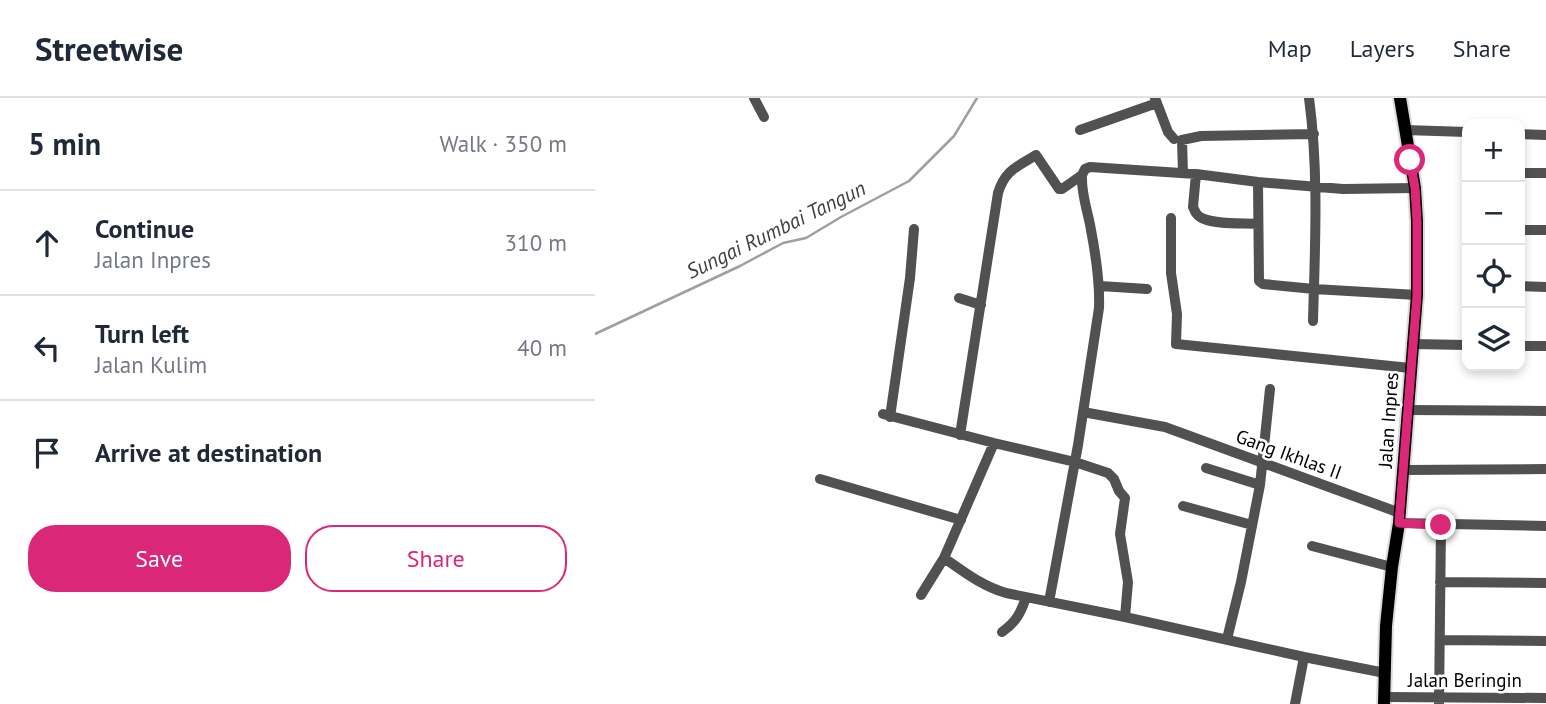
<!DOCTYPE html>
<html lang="en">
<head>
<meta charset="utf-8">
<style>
	:root { --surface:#fff; --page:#f2f2f3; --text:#1f2937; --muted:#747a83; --line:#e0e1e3; --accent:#db2777 }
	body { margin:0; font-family:"PT Sans",sans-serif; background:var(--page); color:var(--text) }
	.controls { position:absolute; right:21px; top:21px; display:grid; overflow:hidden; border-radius:14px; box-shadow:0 4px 10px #0003 }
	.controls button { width:63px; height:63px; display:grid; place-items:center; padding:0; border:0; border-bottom:2px solid var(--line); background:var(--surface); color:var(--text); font:35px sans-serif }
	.stop { position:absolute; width:21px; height:21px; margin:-16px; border:5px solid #db2777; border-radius:50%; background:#fff }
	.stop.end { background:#db2777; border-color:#fff; box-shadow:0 2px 7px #0008 }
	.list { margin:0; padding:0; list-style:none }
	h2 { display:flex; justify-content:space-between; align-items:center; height:91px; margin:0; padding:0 28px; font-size:30px }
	h2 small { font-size:23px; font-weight:400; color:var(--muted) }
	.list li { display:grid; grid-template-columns:46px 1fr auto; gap:21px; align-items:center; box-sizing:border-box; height:105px; padding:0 28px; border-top:2px solid var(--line) }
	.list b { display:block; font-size:26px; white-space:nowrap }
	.list p { margin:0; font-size:23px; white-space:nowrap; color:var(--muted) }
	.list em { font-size:23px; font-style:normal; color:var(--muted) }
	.actions { display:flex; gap:14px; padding:21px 28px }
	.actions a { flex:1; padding:16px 0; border:2px solid var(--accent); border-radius:28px; text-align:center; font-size:24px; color:var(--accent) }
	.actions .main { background:var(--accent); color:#fff }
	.icon { flex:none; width:38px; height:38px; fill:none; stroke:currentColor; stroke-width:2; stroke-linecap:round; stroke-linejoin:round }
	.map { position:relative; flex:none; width:951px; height:606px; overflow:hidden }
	header { display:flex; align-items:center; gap:42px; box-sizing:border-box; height:98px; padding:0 35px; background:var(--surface); border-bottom:2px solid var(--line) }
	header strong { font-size:33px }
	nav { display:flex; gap:38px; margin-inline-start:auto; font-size:24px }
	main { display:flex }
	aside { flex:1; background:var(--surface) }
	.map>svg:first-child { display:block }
</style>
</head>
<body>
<header>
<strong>Streetwise</strong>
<nav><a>Map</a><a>Layers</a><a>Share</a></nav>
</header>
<main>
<aside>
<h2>5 min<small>Walk · 350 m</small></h2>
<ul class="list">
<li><svg class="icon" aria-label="ahead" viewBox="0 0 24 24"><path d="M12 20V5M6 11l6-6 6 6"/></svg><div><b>Continue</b><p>Jalan Inpres</p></div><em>310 m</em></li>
<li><svg class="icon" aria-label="left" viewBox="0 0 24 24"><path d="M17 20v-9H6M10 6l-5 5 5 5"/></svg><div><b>Turn left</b><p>Jalan Kulim</p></div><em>40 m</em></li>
<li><svg class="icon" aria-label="arrive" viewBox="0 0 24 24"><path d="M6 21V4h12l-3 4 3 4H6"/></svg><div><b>Arrive at destination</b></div></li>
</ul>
<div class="actions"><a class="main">Save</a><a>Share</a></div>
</aside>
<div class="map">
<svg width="951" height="606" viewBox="0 0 951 606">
	<rect width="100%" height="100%" fill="#fff"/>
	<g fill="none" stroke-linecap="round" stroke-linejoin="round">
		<!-- stream -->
		<path stroke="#9f9f9f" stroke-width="2.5" d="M0 236 145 168 188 145 211 140 246 119 314 83 359 38 382 0"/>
		<!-- major casing -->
		<g stroke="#dbdbdb" stroke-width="16">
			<path id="major" d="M789 606 791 528 797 469 804 425 822 197V123L820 90 805 0"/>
		</g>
		<!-- minor -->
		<path stroke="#515151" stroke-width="10" d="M159 0 169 19
			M560 0 573 34 579 41
			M714 0C724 74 720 149 718 223
			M485 32 562 5
			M810 32 872 34
			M925 36 951 37
			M588 75 587 42 606 38 719 36
			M925 75H951
			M601 76 598 109C600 113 600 116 605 119 617 127 648 125 663 126
			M663 84 664 183 668 186 719 191 822 197
			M576 120V175L582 216 581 246 815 270
			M925 132H951
			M505 188 552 191
			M925 188 951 189
			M364 200 386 207
			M817 246 872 247
			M925 248H951
			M813 312 951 313
			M488 314 570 329 805 415
			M288 316 399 345 480 364 513 375 519 381 524 393 530 400 525 436 533 484 530 519
			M295 319 315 180 319 131
			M365 337 403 95C410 72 422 69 441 57L464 91H467L487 77 490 71 495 69 601 76 663 84 748 91 820 90
			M611 370 665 387
			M809 372 951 371
			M225 381 366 422
			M588 408 657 427
			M804 425 951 428
			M717 448 797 469
			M349 460C369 474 387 488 411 495L530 519 709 559 790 575
			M845 484 951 485
			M326 497 349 460 399 345
			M454 504 483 347 504 210C505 183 501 158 496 132 493 113 486 97 487 77
			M407 534C421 524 426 515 431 499
			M632 541 646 484 665 387 675 291
			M845 542 951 543
			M790 599 951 600
			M700 606 709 559
			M844 606 846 427"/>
		<!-- major -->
		<use href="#major" stroke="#000" stroke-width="12"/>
	</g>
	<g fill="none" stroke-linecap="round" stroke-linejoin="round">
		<!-- route -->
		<path stroke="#db2777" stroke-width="9" d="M815 62 820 90 822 123V197L804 425 846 427"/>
	</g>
	<g text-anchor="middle" stroke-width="5" stroke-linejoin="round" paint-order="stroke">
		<!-- street labels -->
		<g font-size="19" fill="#000" stroke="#fff">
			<text transform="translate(793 322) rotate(-86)" y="7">Jalan Inpres</text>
			<text transform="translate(694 356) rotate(20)" y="7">Gang Ikhlas II</text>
			<text x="870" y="589">Jalan Beringin</text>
		</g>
		<!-- water labels -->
		<g font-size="21" font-style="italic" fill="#404040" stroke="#fff">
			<text transform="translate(181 132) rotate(-26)" y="7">Sungai Rumbai Tangun</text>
		</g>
	</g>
</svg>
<div class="controls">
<button>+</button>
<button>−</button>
<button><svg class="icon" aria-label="locate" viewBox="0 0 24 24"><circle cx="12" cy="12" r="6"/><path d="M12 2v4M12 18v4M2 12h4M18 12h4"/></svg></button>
<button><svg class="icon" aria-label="layers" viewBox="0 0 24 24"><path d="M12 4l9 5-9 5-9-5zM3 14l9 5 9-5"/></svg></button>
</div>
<div class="stop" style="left:815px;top:62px"></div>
<div class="stop end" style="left:846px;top:427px"></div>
</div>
</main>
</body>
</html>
